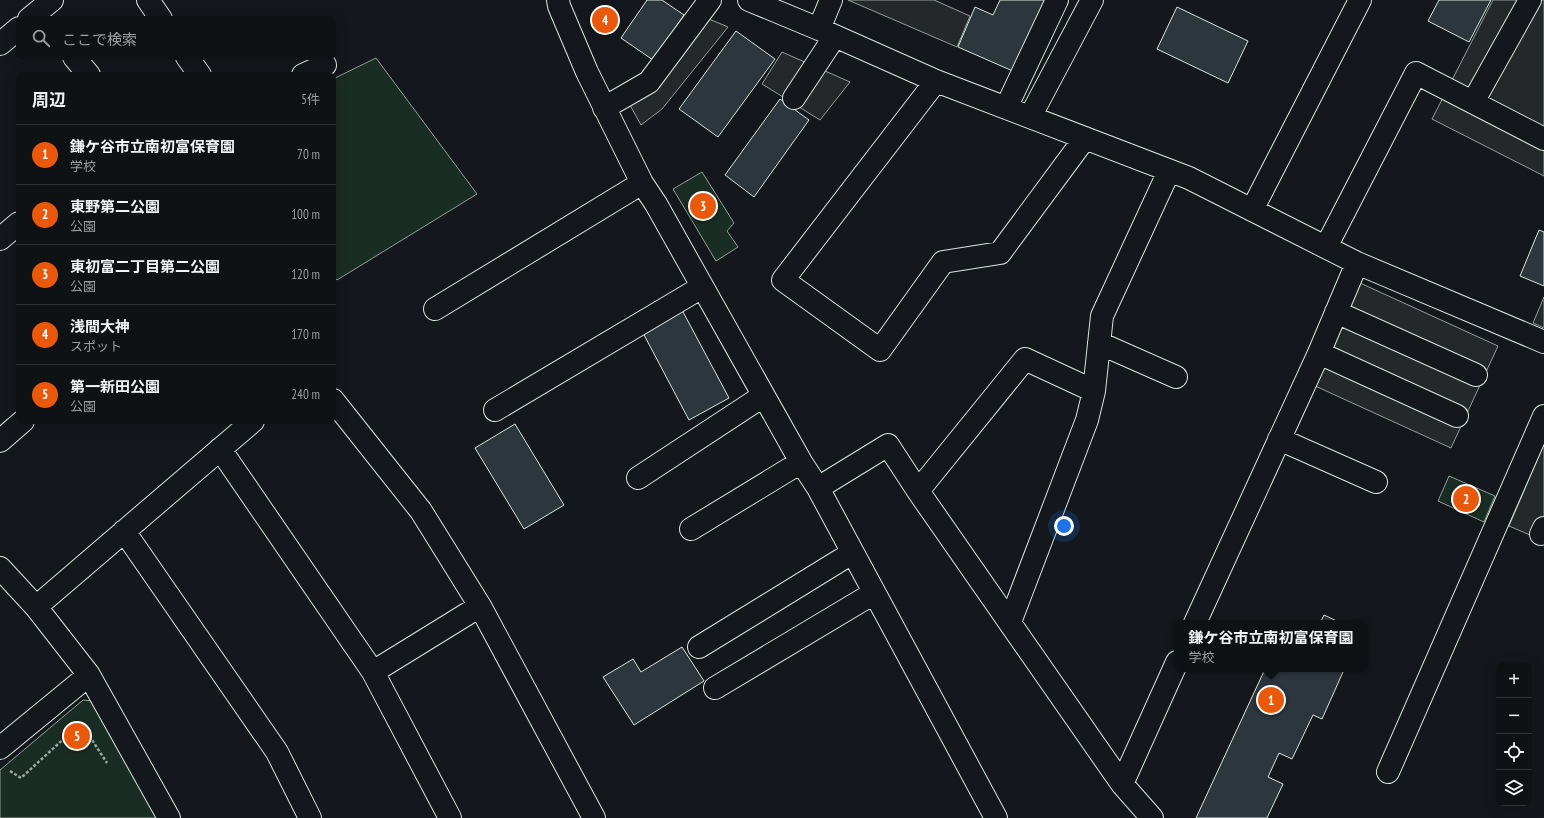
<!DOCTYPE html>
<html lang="ja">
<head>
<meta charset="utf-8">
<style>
	:root { --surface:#0f1215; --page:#1d2022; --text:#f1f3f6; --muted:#9b9ea0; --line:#2f3234; --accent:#ea580c }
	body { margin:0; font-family:"PT Sans Narrow","Noto Sans JP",sans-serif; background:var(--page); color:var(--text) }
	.controls { position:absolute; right:12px; bottom:12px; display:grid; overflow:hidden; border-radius:8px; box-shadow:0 4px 16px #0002 }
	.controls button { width:36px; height:36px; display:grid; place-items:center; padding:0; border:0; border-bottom:1px solid var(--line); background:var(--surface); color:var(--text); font:20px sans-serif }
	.you { position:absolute; left:1064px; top:526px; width:14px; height:14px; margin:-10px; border:3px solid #fff; border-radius:50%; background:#1a73e8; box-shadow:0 0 0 6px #1a73e833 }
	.badge { display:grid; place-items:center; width:26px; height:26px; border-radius:50%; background:var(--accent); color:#fff; font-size:13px; font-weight:700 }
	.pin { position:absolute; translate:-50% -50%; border:2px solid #fff; box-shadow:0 1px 4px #0006 }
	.popup { position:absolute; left:1174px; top:620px; width:194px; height:52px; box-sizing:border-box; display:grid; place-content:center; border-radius:8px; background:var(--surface); filter:drop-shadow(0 1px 3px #0005); font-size:13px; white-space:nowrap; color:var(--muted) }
	.popup b { font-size:15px; color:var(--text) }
	.popup::after { content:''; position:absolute; left:50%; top:100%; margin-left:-8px; border:8px solid transparent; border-top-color:var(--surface) }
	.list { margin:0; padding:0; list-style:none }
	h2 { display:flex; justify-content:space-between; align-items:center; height:52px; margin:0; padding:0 16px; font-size:17px }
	h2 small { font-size:13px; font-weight:400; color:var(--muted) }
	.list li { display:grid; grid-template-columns:26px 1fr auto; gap:12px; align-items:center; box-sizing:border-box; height:60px; padding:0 16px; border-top:1px solid var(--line) }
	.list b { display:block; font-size:15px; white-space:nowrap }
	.list p { margin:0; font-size:13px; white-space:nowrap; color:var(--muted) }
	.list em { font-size:13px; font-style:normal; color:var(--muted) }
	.icon { flex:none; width:22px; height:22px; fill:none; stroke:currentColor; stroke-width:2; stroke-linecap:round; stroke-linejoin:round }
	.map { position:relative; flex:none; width:1544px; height:818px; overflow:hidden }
	.search { position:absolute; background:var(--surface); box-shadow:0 4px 16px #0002; left:16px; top:16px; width:320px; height:44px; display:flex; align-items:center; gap:10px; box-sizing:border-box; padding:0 14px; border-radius:8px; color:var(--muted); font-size:15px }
	.panel { position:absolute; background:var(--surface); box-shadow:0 4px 16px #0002; left:16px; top:72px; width:320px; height:352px; border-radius:8px }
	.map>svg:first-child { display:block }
</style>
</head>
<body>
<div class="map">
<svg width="1544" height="818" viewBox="0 0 1544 818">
	<rect width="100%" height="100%" fill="#14181c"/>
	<!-- green -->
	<path fill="#1a2d24" stroke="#939e99" d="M376 58 477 194 337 280 333 276V79Z
		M702 172 734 223 727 231 738 247 716 261 673 189Z
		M1449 476 1495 496 1484 522 1438 501Z
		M83 700 93 701 160 818H0V770Z"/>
	<!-- parking -->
	<path fill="#24282b" stroke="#939e99" d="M848 0H934L970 16 957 47Z
		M1493 0H1544V176L1432 119Z
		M690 11 728 27 662 109 641 125 621 89 649 71Z
		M782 52 850 82 820 120 762 84Z
		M1360 283 1498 346 1451 448 1313 385Z
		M1544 297V328L1533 323Z
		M1544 444V541L1509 526Z"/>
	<!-- building -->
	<path fill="#2c363c" stroke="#d8e6dc" d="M647 0H662L684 15 653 60 621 38Z
		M1000 0H1046L1015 72 958 47 975 7 993 15Z
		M1439 0H1491L1469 42 1428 21Z
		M1177 7 1248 41 1228 83 1157 49Z
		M736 31 775 59 718 137 679 109Z
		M780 99 809 120 754 197 725 175Z
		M1539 230 1544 232V286L1520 276Z
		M682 310 729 398 689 420 642 331Z
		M515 424 564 505 524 529 475 448Z
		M1324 615 1341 623H1320Z
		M682 647 704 681 634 725 603 677 633 659 641 672Z
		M1265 669H1337L1343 672 1322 719 1313 715 1292 759 1279 753 1268 777 1283 784 1267 818H1196Z"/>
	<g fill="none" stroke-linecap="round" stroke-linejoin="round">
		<!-- minor casing -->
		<g stroke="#d8e6dc" stroke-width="24">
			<path id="minor" d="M148 0 161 19
				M558 0 559 6 587 72 642 183 656 204 801 462 818 488 996 818
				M749 0 819 29 936 81 1189 178 1357 263 1544 342
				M29 19 52 0
				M819 29 831 0
				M0 44 19 28
				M74 57 89 75
				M187 57 200 75
				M303 75 325 65
				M936 81 783 280 880 350 943 262 1000 253 1085 138
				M794 98 835 36
				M1473 102 1530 0
				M604 108 649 82 710 0
				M1006 108 1057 0
				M1030 117 1092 0
				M1252 210 1360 0
				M0 239 19 223
				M1326 247 1416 73 1544 139
				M435 309 642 183
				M1336 312 1476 375
				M1099 343 1176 377
				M1319 353 1457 416
				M333 400 421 511 480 606 594 818
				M495 410 702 287
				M1279 439 1376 482
				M0 441 23 421
				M220 449 373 672 450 818
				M638 478 763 396
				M818 488 888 445 918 491 1122 784 1152 818
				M918 491 1025 359 1094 391
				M691 529 801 462
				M124 531 277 752 310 818
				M1541 534 1544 528
				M0 568 36 607 89 675 169 818
				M36 607 253 421
				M1010 622 1087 420 1094 391 1102 316 1169 171
				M1195 623 1319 353 1357 263
				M699 647 852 553
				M373 672 480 606
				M715 688 874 593
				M0 748 89 675
				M1388 772 1544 416
				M1122 784 1177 662"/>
		</g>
		<!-- path -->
		<path stroke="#9da8a2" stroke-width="2.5" stroke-dasharray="3 2" stroke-linecap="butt" d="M10 771 21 778 81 723 107 763"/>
		<!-- minor -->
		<use href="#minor" stroke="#14181c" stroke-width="22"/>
	</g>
</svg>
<div class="controls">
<button>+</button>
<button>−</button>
<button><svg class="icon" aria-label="locate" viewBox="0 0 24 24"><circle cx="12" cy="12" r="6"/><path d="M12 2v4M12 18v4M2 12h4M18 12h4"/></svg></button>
<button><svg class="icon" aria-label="layers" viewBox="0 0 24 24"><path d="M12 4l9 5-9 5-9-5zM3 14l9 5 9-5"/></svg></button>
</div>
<div class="you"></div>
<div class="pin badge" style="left:1271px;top:700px">1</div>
<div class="popup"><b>鎌ケ谷市立南初富保育園</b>学校</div>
<div class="pin badge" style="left:1466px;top:499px">2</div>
<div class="pin badge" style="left:703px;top:206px">3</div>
<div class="pin badge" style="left:605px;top:20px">4</div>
<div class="pin badge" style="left:77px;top:736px">5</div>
<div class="search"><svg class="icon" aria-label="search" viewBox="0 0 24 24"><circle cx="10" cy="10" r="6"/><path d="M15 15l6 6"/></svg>ここで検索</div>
<section class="panel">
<h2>周辺<small>5件</small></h2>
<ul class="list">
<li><span class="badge">1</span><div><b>鎌ケ谷市立南初富保育園</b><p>学校</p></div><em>70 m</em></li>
<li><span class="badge">2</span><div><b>東野第二公園</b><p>公園</p></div><em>100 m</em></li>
<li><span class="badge">3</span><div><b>東初富二丁目第二公園</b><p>公園</p></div><em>120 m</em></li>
<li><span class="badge">4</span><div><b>浅間大神</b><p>スポット</p></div><em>170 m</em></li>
<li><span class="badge">5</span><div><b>第一新田公園</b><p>公園</p></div><em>240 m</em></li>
</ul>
</section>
</div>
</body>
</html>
